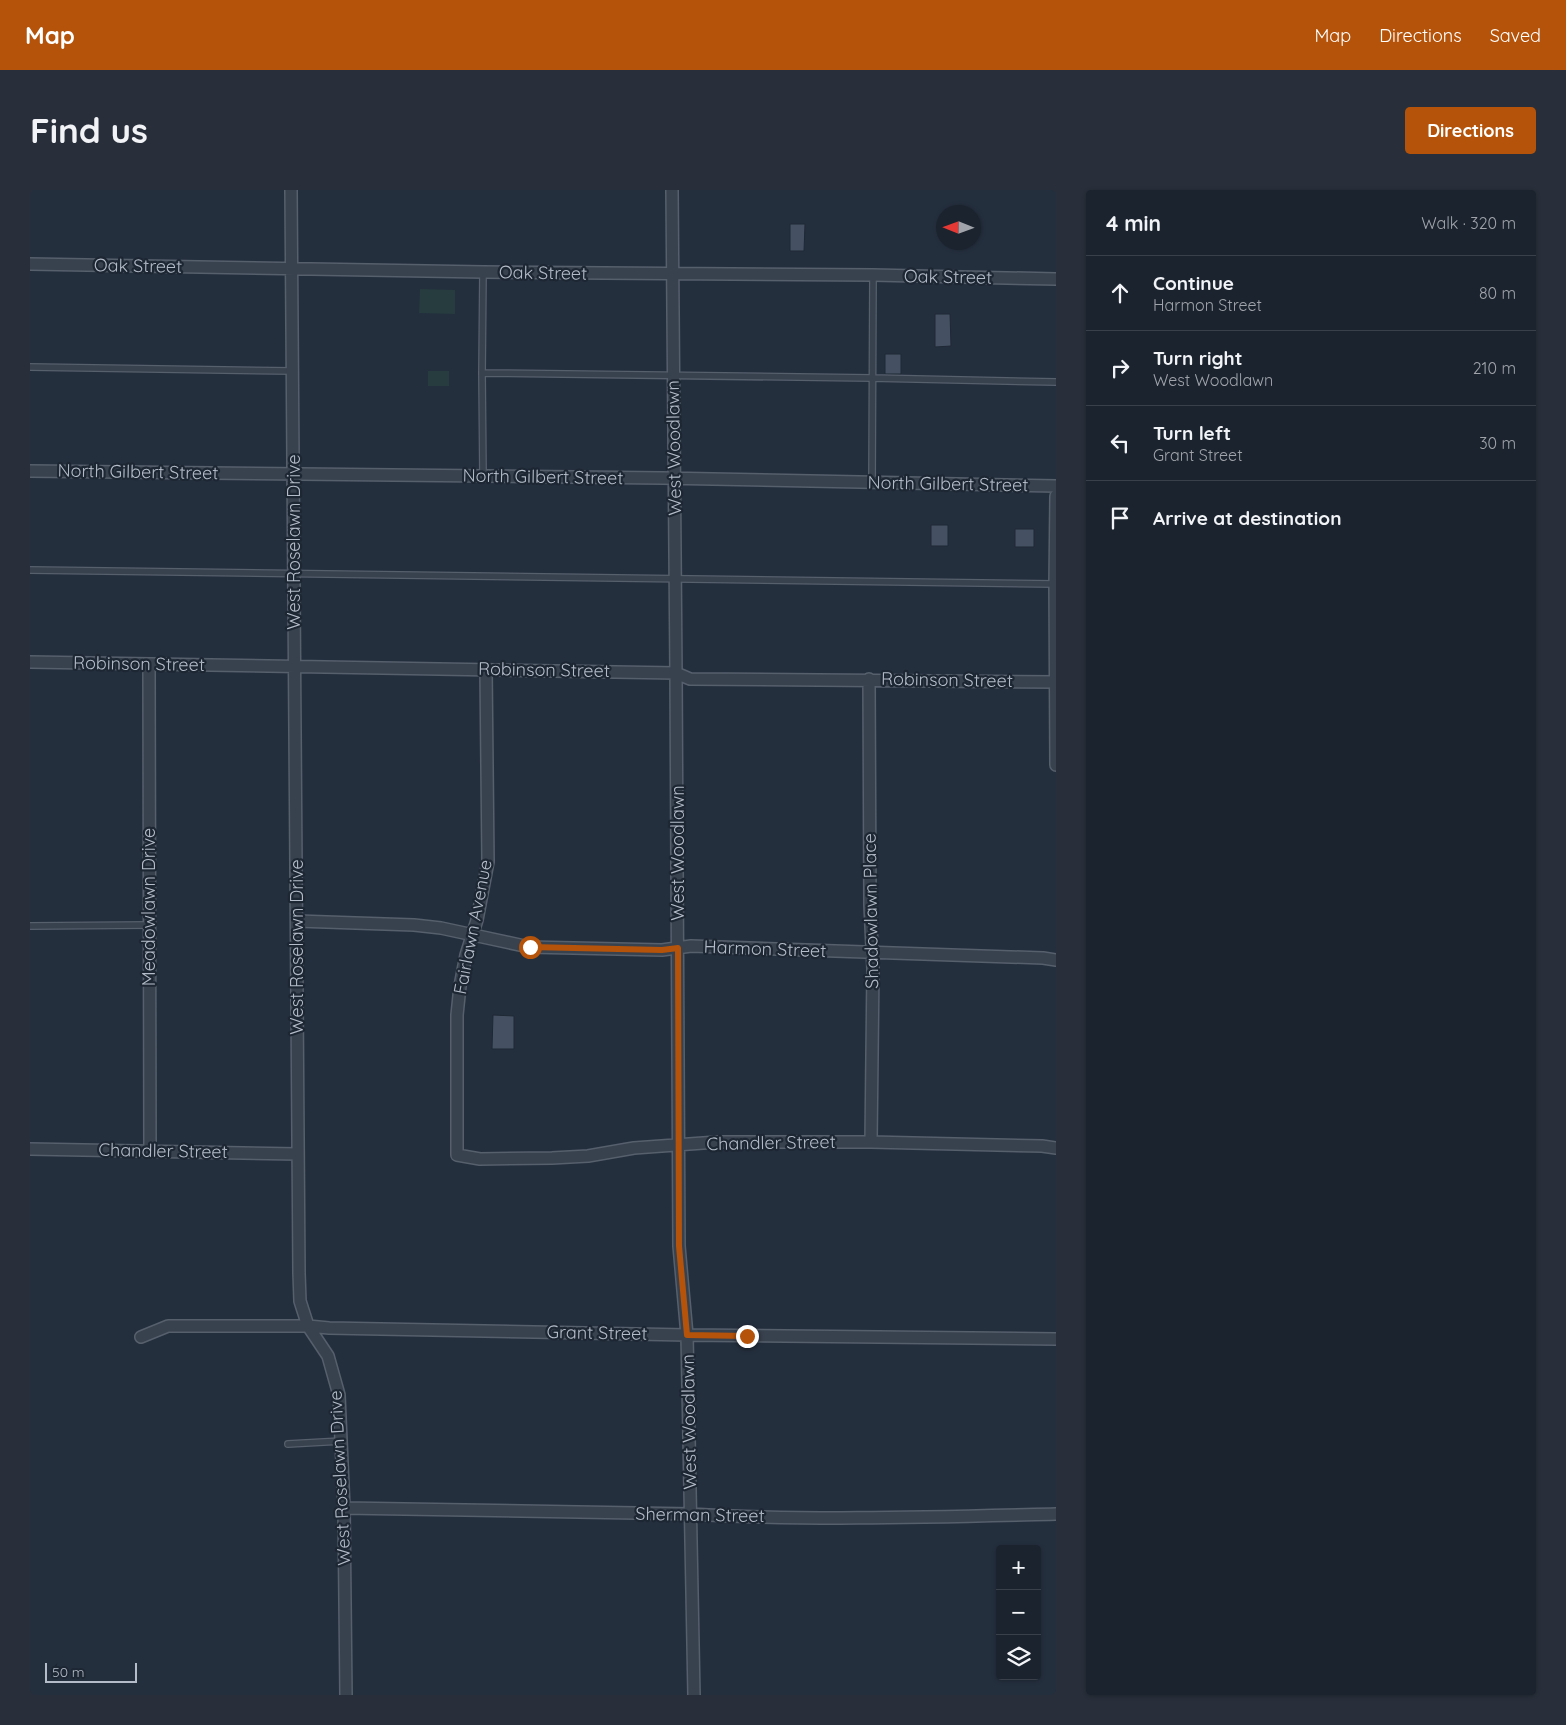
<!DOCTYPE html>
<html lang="en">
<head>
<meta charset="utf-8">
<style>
	:root { --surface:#1b232e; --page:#282f3a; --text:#f1f3f6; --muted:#a0a4aa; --line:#39404a; --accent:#b45309 }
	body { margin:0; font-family:Quicksand,sans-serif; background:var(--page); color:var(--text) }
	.controls { position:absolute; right:15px; bottom:15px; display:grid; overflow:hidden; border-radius:5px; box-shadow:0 1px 4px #0004 }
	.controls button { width:45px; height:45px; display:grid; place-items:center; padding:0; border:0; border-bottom:1px solid var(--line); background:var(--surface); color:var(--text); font:25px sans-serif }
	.compass { position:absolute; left:906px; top:15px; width:45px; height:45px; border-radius:50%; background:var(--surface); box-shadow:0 1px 4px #0004; rotate:271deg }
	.scale { position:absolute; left:15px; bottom:12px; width:92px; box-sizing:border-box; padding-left:5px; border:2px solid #b4bcc9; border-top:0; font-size:14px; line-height:18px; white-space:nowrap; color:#b4bcc9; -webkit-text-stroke:4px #1d2633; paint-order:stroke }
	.stop { position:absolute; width:15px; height:15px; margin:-11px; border:4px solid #b45309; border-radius:50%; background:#fff }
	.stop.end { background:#b45309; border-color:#fff; box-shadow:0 1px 5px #0008 }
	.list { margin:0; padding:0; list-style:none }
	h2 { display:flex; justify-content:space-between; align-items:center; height:65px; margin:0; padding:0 20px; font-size:21px }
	h2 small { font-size:16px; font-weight:400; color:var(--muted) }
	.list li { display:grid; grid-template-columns:32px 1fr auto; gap:15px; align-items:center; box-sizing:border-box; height:75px; padding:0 20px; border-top:1px solid var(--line) }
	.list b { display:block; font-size:19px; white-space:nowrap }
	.list p { margin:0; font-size:16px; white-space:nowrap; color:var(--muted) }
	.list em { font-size:16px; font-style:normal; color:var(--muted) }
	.icon { flex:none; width:28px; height:28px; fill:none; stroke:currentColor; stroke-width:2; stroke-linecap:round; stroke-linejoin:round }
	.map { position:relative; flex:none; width:1026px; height:1505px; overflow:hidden; border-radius:5px }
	header { display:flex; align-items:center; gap:30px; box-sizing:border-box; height:70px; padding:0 25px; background:var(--accent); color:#fff }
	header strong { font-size:24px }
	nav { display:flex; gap:28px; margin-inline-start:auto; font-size:18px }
	.intro { display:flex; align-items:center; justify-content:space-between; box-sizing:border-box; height:120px; padding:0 30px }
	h1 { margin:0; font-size:35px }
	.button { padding:12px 22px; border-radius:5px; background:var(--accent); color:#fff; font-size:18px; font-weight:700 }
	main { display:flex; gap:30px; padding:0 30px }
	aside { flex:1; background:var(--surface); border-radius:5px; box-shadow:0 1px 4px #0004 }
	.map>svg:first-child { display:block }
</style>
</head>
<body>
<header>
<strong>Map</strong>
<nav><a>Map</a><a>Directions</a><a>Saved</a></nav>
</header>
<div class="intro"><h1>Find us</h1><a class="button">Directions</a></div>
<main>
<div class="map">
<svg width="1026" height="1505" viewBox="0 0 1026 1505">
	<rect width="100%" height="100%" fill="#242f3e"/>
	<!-- green -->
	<path fill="#263c3f" d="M390 99 425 100V124L389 123Z
		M398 181H419V196H398Z"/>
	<!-- building -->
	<path fill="#455162" stroke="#1f2835" d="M760 34H775L774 61H760Z
		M905 124H920L921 156 905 157Z
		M855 164H871V184H855Z
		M901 335H918V356H901Z
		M985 339H1004V357H985Z
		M463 825 484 826V859H462Z"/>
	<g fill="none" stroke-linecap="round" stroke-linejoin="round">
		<!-- lane casing -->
		<g stroke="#565f6c" stroke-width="8">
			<path id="lane" d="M453 82 452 183 453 286
				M0 177 262 181
				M452 183 841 188 1026 192
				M842 292 843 85
				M0 380 1025 394
				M0 736 118 735
				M258 1254 312 1251"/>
		</g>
		<!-- street casing -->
		<g stroke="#565f6c" stroke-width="14">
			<path id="street" d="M261 0 269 1083 270 1111 278 1136 298 1166 309 1205 314 1318 316 1505
				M642 0 646 483 649 1056 657 1145 664 1505
				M0 74 453 82 843 85 1026 89
				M0 281 632 288 1026 296
				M1026 306 1025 394 1026 575
				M0 472 646 483 660 489 1026 492
				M119 474 120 960
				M456 479 458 672 447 730 436 765 430 796 427 825V965L450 969 522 968 558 966 604 958 687 952H841L1012 956 1026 958
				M839 489 840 715 843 779 841 952
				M267 731 384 735 411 738 499 757 632 760 661 756 1013 768 1026 770
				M0 959 267 964
				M111 1147 138 1136H278L299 1138 657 1145 1026 1149
				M314 1318 661 1324C782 1331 904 1327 1026 1324"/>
		</g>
		<!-- lane -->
		<use href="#lane" stroke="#38414e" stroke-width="5.5"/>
		<!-- street -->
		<use href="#street" stroke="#38414e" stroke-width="11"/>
	</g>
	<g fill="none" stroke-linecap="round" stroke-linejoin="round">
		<!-- route -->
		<path stroke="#b45309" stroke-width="6" d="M500 757 632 760 648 758 649 1056 657 1145 717 1146"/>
	</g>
	<g text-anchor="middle" stroke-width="4.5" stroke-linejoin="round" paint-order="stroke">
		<!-- street labels -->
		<g font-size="18" fill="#b4bcc9" stroke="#1d2633">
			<text transform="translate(108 76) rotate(1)" y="6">Oak Street</text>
			<text transform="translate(513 83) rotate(1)" y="6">Oak Street</text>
			<text transform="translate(918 87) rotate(1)" y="6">Oak Street</text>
			<text transform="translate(644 258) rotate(-91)" y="6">West Woodlawn</text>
			<text transform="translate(108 282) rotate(1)" y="6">North Gilbert Street</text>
			<text transform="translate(513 287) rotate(1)" y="6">North Gilbert Street</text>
			<text transform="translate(918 294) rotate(1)" y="6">North Gilbert Street</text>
			<text transform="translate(264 352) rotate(-90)" y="6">West Roselawn Drive</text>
			<text transform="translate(109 474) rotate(1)" y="6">Robinson Street</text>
			<text transform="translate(514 480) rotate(1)" y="6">Robinson Street</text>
			<text transform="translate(917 490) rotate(1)" y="6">Robinson Street</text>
			<text transform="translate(648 663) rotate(-90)" y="6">West Woodlawn</text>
			<text transform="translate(119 717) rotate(-90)" y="6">Meadowlawn Drive</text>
			<text transform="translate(841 721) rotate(-91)" y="6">Shadowlawn Place</text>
			<text transform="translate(443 737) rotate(-79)" y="6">Fairlawn Avenue</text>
			<text transform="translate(267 757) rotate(-90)" y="6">West Roselawn Drive</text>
			<text transform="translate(735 759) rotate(2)" y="6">Harmon Street</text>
			<text transform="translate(741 953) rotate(-1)" y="6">Chandler Street</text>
			<text transform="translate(133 961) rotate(1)" y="6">Chandler Street</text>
			<text transform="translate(567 1143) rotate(1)" y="6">Grant Street</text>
			<text transform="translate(659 1232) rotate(-91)" y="6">West Woodlawn</text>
			<text transform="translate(310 1288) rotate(-93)" y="6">West Roselawn Drive</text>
			<text transform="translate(670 1325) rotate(1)" y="6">Sherman Street</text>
		</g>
	</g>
</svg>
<div class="controls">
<button>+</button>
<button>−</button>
<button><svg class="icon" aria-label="layers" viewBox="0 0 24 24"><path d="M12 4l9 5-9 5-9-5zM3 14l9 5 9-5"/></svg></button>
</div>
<svg class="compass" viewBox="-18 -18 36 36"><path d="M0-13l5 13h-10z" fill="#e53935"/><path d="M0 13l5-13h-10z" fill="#a0a4aa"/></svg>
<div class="scale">50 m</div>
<div class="stop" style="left:500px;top:757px"></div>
<div class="stop end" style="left:717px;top:1146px"></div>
</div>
<aside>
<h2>4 min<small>Walk · 320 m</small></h2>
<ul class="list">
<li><svg class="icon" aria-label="ahead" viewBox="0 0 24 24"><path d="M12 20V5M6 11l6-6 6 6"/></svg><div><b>Continue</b><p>Harmon Street</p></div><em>80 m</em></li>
<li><svg class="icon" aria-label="right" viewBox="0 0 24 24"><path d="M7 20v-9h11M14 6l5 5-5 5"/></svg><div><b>Turn right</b><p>West Woodlawn</p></div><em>210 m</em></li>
<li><svg class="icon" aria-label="left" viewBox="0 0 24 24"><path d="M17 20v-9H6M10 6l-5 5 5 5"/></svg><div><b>Turn left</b><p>Grant Street</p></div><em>30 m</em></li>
<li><svg class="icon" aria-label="arrive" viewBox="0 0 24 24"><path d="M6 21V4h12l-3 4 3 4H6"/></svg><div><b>Arrive at destination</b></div></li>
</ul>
</aside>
</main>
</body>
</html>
